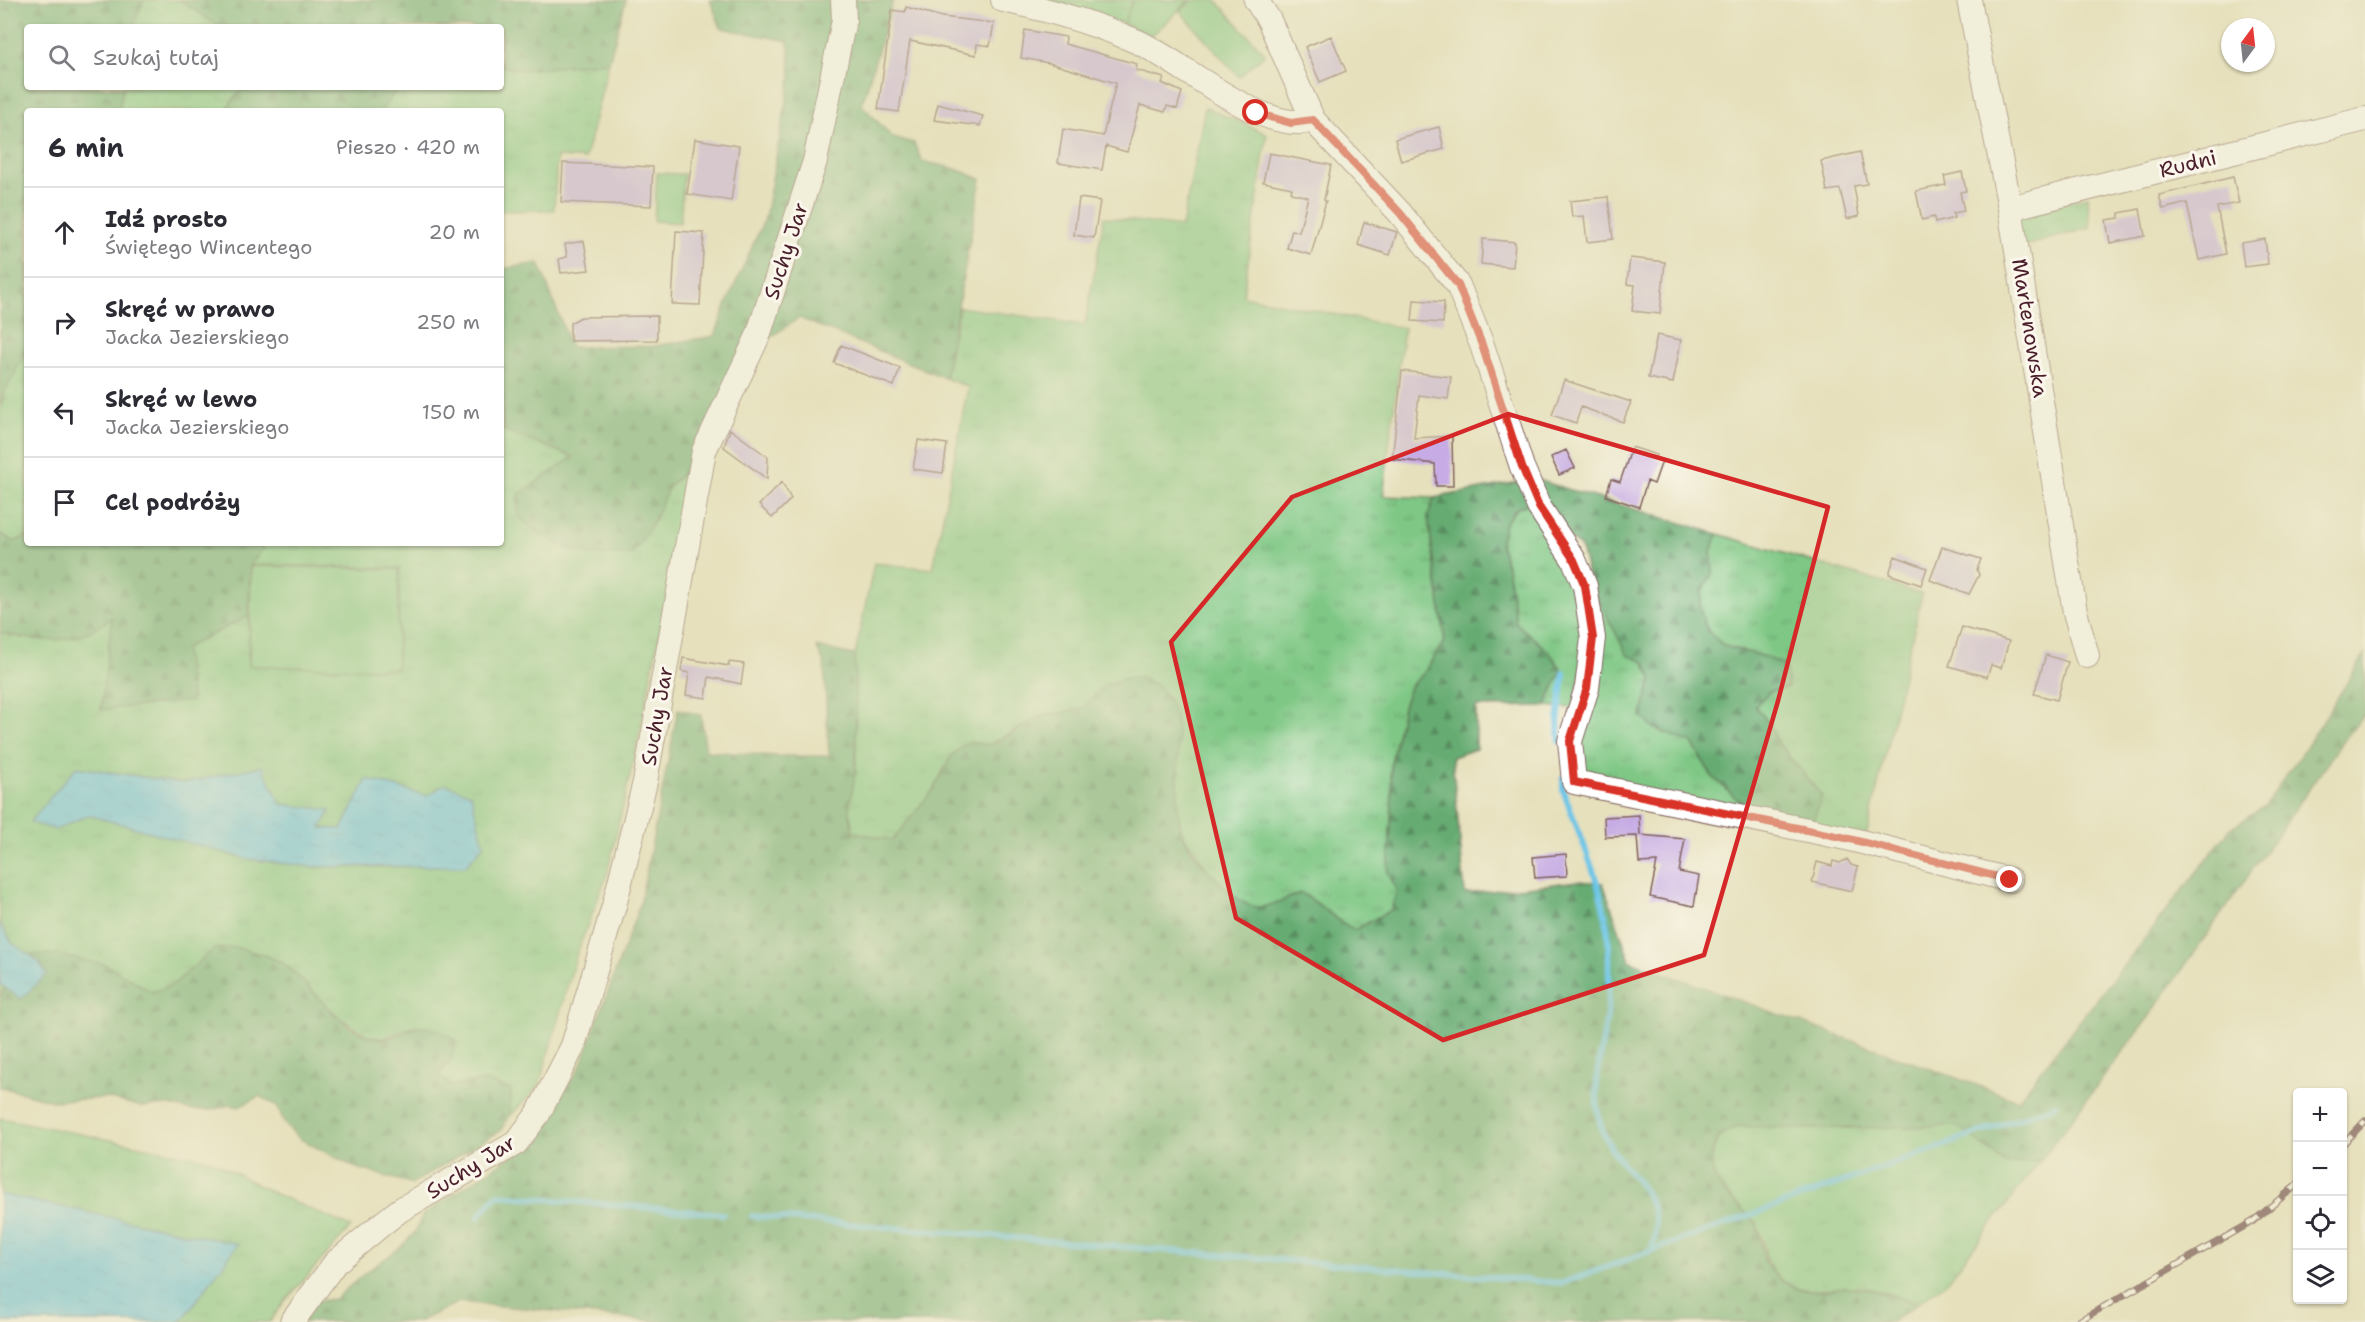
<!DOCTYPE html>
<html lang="pl">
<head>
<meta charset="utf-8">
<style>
	:root { --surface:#fff; --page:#f2f2f3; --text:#2b2b33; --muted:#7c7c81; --line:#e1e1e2 }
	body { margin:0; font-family:"Shantell Sans",sans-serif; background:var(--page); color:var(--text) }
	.controls { position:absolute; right:18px; bottom:18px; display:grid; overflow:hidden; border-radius:6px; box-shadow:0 2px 4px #0004 }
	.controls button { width:54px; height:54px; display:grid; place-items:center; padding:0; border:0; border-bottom:2px solid var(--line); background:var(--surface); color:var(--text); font:30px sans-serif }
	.compass { position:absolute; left:2221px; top:18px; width:54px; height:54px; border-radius:50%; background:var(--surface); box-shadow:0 2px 4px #0004; rotate:15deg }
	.stop { position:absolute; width:18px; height:18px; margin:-14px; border:4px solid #d93025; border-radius:50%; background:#fff }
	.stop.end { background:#d93025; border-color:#fff; box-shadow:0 2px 6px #0008 }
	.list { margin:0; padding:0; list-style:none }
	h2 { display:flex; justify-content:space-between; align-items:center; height:78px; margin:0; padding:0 24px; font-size:26px }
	h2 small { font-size:20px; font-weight:400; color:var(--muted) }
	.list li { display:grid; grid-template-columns:39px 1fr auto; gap:18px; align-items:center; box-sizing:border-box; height:90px; padding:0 24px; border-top:2px solid var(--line) }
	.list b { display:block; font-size:22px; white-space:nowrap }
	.list p { margin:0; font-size:20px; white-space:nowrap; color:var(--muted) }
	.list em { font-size:20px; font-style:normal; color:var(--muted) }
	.icon { flex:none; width:33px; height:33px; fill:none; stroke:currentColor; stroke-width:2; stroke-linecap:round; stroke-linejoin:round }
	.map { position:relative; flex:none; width:2365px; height:1322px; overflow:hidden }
	.search { position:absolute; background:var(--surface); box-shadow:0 2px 4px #0004; left:24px; top:24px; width:480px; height:66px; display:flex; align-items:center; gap:15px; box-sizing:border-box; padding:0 21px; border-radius:6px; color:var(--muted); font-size:22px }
	.panel { position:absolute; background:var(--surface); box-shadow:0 2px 4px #0004; left:24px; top:108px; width:480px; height:438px; border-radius:6px }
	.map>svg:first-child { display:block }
</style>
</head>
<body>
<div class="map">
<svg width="2365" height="1322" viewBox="0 0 2365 1322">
	<defs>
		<pattern id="grass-tufts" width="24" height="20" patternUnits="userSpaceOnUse" patternTransform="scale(1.5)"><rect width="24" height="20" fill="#7ec784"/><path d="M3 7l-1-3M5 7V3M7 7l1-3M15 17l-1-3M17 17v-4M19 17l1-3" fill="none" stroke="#6eaa72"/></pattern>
		<pattern id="forest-firs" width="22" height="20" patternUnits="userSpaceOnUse" patternTransform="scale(1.5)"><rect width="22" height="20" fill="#66ac72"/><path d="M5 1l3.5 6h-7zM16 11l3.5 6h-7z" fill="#568b5e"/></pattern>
		<pattern id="water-ripples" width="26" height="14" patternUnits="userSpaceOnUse" patternTransform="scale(1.5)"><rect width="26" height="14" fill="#69c4e7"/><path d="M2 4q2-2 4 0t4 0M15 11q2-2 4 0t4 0" fill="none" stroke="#5da8c6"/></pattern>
	</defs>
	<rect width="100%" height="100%" fill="#fbf7ec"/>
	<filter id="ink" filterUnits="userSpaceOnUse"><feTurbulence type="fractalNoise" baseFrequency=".0167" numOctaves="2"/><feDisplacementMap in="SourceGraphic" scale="12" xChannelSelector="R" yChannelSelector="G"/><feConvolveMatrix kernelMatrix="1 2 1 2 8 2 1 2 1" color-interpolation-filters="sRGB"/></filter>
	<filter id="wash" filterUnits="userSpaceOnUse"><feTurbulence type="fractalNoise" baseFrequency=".008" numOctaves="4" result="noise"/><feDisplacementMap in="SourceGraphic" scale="24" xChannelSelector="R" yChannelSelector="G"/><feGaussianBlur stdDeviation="1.35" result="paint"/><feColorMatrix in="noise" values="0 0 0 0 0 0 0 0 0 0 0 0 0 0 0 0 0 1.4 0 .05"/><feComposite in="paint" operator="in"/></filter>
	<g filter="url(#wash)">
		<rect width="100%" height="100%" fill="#e6e0bc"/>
		<!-- grass -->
		<path fill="url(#grass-tufts)" stroke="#647358" stroke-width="1.5" fill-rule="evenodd" d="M144 0H180L220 27H132Z
			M1033 0H1133L1124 24Z
			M609 62 585 159 557 157 554 210 501 211V111H381L399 87H501V66L522 70Z
			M123 87H246L236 95 225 111H119Z
			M1205 107 1267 134 1243 296 1404 328 1383 496 1434 498 1428 517 1445 640 1424 673 1410 687 1403 707 1391 764 1392 804 1388 872 1398 891 1391 910 1355 930C1334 920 1321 904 1301 893L1260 909 1239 902 1208 870 1182 833 1177 810 1176 788 1099 690 1086 706 1067 714H1045L990 744 952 755 933 790 893 840 853 832 849 809 856 767 855 655 874 563 933 569 968 387 945 378 959 307 1085 325 1104 217 1182 227Z
			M2088 196 2090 228 2021 247 2016 218Z
			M27 350V536L14 542 0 533V408L5 391Z
			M501 391 503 430 573 457 518 496V516L632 554C640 543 649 531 655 518 668 491 664 484 693 468L638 741 607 875 577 953 539 1086 510 1116 511 1090 485 1081 451 1086 439 1075 451 1060 419 1025 383 1038 370 1037 340 1018 294 973 214 949 174 984 152 992 105 964 13 970 0 998V633L23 638 92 630 112 617 101 710 185 648 249 616 248 666 397 669 400 568 250 565 267 543H501ZM261 766 281 805 330 810 320 828 342 829 367 779 427 796 445 784 471 795 465 866 313 867 248 859 88 815 76 767 183 783Z
			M1531 502 1581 594 1588 638 1573 708 1546 706 1562 669 1548 651 1516 623 1507 566 1500 544 1505 523 1516 509Z
			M1718 534 1922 594 1866 837 1811 826 1822 796 1778 743 1769 723 1755 706 1769 692 1788 687 1766 657 1724 646 1708 631 1700 610 1702 590 1713 572 1711 551Z
			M1590 583 1644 662 1652 679 1641 716 1655 729 1692 743 1712 776 1752 813 1580 780 1579 742Z
			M0 1118 211 1160 271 1192 351 1227 285 1301 270 1322H181L237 1244 0 1194Z
			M1758 1125 1801 1129 1958 1126 2007 1164 2040 1161 1948 1281 1918 1303C1901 1298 1883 1291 1865 1288 1836 1284 1811 1298 1784 1282 1758 1267 1770 1242 1755 1223 1737 1199 1698 1179 1716 1144 1724 1126 1741 1126 1758 1125Z"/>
		<!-- forest -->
		<path fill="url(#forest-firs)" stroke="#58664e" stroke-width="1.5" d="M0 0H144L132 27H27V87H123L119 111H27V350L5 391 0 408Z
			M180 0H626L609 62 522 70 501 66V27H220Z
			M710 0H893L862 105 893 138 914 143 922 161 953 168 981 179 945 378 799 318 767 340 693 468C664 484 668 491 655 518 649 531 640 543 632 554 583 559 554 549 518 516V495L573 457 503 430 501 269 539 263 571 347 653 346 715 336 726 305 765 218 791 76 788 41 721 28Z
			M246 87H399L381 111H225L236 95Z
			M1534 479 1718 534 1711 551 1713 572 1702 590 1700 610 1708 631 1724 646 1766 657 1786 666 1788 687 1769 692 1755 706 1769 723 1778 743 1822 796 1811 826 1752 813 1712 776 1692 743 1655 729 1641 716 1652 679 1645 662 1627 655 1590 583 1581 548 1564 534 1539 498 1515 509 1505 523 1500 544 1507 566 1516 623 1548 651 1562 670 1545 706 1476 707V749L1452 757 1465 894 1578 881 1603 883 1630 961 2018 1100 2231 828 2265 806 2310 741 2365 654V714L2340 745 2149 1017 2040 1161 2007 1164 1957 1126 1801 1129 1738 1126 1720 1135 1711 1153 1713 1175 1725 1193 1757 1224 1766 1265 1782 1281 1802 1290 1823 1291 1843 1287 1865 1288 1918 1303 1892 1322H666L459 1302 418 1322H303L316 1301 335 1299 366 1272 401 1247 415 1232 424 1214 534 1141 581 1065 640 904 678 709 701 715 706 751 778 756H829L824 663 816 647 855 655 856 767 849 809 853 832 893 840 933 790 952 755 968 742C975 742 985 745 991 744 1009 739 1025 722 1043 716 1056 711 1066 715 1082 707 1089 704 1092 697 1098 691 1107 683 1128 675 1140 678 1199 692 1169 788 1181 830 1186 847 1206 868 1218 881 1254 917 1258 910 1301 893 1321 904 1334 920 1355 930L1391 910 1397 891 1388 872 1392 804 1391 764 1403 707 1410 687 1424 673 1445 640 1428 517 1434 498Z
			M0 533 14 542 27 536V543H267L250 565 249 616 185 648 192 701 101 710 112 618C105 621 99 627 92 630 63 646 31 640 0 633Z
			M235 947C248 951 266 954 279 961 312 982 332 1025 371 1037 404 1047 408 1007 457 1041L451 1060 439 1075 451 1086 485 1081 511 1090 510 1116 500 1131 412 1184 354 1167 300 1139 285 1124 277 1106 260 1096 239 1107 230 1105 210 1110H189L169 1105 142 1107 107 1098 52 1101 0 1087V998L13 970 29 955 49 954 105 964 152 992 174 984 214 949Z"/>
		<!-- park -->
		<path fill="#7ec784" stroke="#647358" stroke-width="1.5" d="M1133 0H1190L1151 36 1124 24Z
			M1193 0H1216L1265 54 1239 77 1180 11Z
			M657 173 684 174 680 223 654 221Z
			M251 566 399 569 397 669 249 666Z"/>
		<!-- water -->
		<path fill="url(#water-ripples)" stroke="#5a7289" stroke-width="1.5" d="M262 766 281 804 331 810 321 828 342 829 367 779 427 796 445 784 471 794 484 845 465 866 313 867 248 859 88 815 55 830 30 822 76 767 183 783Z
			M0 923 12 943 38 961 47 974 21 999 0 984Z
			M0 1194 238 1244 181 1322H0Z"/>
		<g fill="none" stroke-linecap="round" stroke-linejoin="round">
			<!-- stream -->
			<path stroke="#69c4e7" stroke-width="6" d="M1560 741 1558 722 1564 673
				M1563 778V790C1582 843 1608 895 1609 951 1609 972 1610 994 1607 1015 1602 1048 1592 1084 1599 1118 1608 1170 1673 1188 1651 1251
				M752 1216 1562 1283 2056 1105
				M478 1217 497 1195 723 1214"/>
		</g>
		<g id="blocks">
			<!-- building -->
			<path fill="#c6abe4" d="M906 7 942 17 994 23 990 46 977 44 976 55 910 41 899 112 878 109 892 10 905 12Z
				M1025 30 1066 37 1065 44 1137 64 1136 70 1164 78 1162 83 1182 92 1177 109 1167 106 1165 112 1140 105 1127 152 1106 146 1102 170 1058 163 1063 129 1103 136 1116 83 1049 63 1021 58Z
				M1331 36 1346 71 1320 82 1305 47Z
				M938 104 983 116 980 126 934 120Z
				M1439 127 1444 149 1401 161 1395 139Z
				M695 139 739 146 731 201 687 194Z
				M1860 152 1867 184 1854 186 1859 216 1847 219 1840 189 1827 191 1821 161Z
				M1269 153 1331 165 1324 200 1326 201 1311 255 1287 248 1292 230 1299 232 1308 197 1291 193 1292 188 1263 182Z
				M563 163 653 167 651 206 561 202Z
				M1962 172 1966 191 1960 192 1964 211 1953 213 1954 218 1935 223 1934 217 1922 220 1916 191 1946 185 1944 176Z
				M2233 177 2239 203 2217 207 2226 254 2199 260 2187 203 2163 209 2159 195Z
				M1608 197 1613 239 1587 242 1584 216 1572 217 1570 201Z
				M1079 198 1100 201 1094 238 1074 235Z
				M2140 209 2145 236 2110 243 2106 220 2119 218V213Z
				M1364 222 1397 232 1390 255 1358 245Z
				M676 231 704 233 700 305 672 304Z
				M1483 239 1515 242 1513 267 1481 264Z
				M2265 239 2268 264 2244 267 2241 243Z
				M584 241 589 270 561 273 559 259 567 257 565 244Z
				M1630 258 1665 262 1660 314 1632 311 1635 285 1627 284Z
				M1414 300 1444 302 1443 323 1412 321Z
				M657 316V340L570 341V323L581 317Z
				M1657 335 1681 340 1673 383 1648 378Z
				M841 345 900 368 894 386 834 363Z
				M1402 371 1451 377 1448 399 1419 395 1414 438 1452 436 1453 486H1436L1435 464 1392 459Z
				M1564 380 1631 402 1623 422 1581 407 1576 423 1552 415Z
				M730 429 768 457 767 479 724 447Z
				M918 440 947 444 943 473 913 469Z
				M1632 447 1656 455 1655 459 1662 461 1654 484 1647 481 1639 507 1606 496 1611 479 1620 482Z
				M1566 450 1575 468 1559 475 1551 457Z
				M782 482 791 499 772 518 759 505Z
				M1942 547 1981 559 1977 570 1979 575 1969 594 1930 580Z
				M1895 556 1927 568 1921 585 1889 574Z
				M1962 627 2009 641 2001 668 1991 665 1987 677 1949 666Z
				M2046 655 2068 662 2057 700 2034 694Z
				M683 658 729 666V662L744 664 741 684 709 677 706 698 686 695 689 673 681 671Z
				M1639 815 1640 835 1685 839 1679 872 1699 876 1694 906 1650 897 1657 862 1639 863 1637 836 1605 837 1604 817Z
				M1566 854 1567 876 1535 878 1533 857Z
				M1847 859 1851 865 1858 867 1852 891 1812 882 1817 862 1832 866 1833 861 1840 863Z"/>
		</g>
	</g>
	<g filter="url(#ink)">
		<use href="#blocks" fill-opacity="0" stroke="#81635e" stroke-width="1.5"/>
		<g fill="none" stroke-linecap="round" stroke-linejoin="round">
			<!-- street casing -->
			<g stroke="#81635e" stroke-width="26">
				<path id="street" d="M1003 0C1050 10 1094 23 1138 42 1184 63 1264 136 1313 120
					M1256 0 1269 20 1313 120 1400 213 1458 285 1482 345 1522 467 1539 507 1574 560 1585 586 1593 638 1587 688 1570 741 1574 782 1846 838 2010 880
					M1969 0 2010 208 2075 612 2087 656
					M2010 208 2365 119
					M292 1322 335 1263 382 1224 400 1210 516 1143 538 1114 573 1046 614 906 645 782 704 451 758 336 815 161 844 20 843 0"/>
			</g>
			<!-- street -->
			<use href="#street" stroke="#fff" stroke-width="24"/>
			<!-- rail casing -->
			<g stroke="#4a1f2b" stroke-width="7">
				<path id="rail" d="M2342 1145 2365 1121
					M2077 1322 2252 1222 2298 1184"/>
			</g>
			<!-- rail -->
			<use href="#rail" stroke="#fbf7ec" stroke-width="4.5" stroke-dasharray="14" stroke-linecap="butt"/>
		</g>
	</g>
	<g fill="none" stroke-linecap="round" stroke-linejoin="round" filter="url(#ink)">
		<!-- route -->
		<path stroke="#d93025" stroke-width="8" d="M1256 113 1291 123 1313 120 1400 213 1458 285 1482 345 1522 467 1539 507 1574 560 1585 586 1593 638 1587 688 1570 741 1574 782 1846 838 2010 880"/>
	</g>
	<!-- marked area -->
	<path d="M0 0H2365V1322H0ZM1508 414 1828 507 1778 701 1704 955 1443 1040 1236 918 1171 642 1292 497Z" fill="#e6e0bc" fill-opacity=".55" fill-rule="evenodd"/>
	<path fill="none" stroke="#d62828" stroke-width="4.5" stroke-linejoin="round" d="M1508 414 1828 507 1778 701 1704 955 1443 1040 1236 918 1171 642 1292 497Z"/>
	<g text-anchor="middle" stroke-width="6" stroke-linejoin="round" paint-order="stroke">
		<!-- street labels -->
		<g font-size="21" fill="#4a1f2b" stroke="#fbf7ec">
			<text transform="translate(2188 164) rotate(-14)" y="7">Rudni</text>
			<text transform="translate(786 251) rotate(-72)" y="7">Suchy Jar</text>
			<text transform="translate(2030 328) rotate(81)" y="7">Martenowska</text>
			<text transform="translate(657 716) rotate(-80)" y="7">Suchy Jar</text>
			<text transform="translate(471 1167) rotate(-32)" y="7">Suchy Jar</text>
		</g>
	</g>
</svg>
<div class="controls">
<button>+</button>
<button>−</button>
<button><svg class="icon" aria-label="locate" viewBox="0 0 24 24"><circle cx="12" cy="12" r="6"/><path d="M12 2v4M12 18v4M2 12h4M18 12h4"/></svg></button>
<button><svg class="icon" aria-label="layers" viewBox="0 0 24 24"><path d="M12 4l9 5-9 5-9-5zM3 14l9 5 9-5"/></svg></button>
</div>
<svg class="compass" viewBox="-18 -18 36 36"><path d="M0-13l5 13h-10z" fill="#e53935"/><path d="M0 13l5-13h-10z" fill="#7c7c81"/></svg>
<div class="stop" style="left:1256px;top:113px"></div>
<div class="stop end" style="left:2010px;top:880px"></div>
<div class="search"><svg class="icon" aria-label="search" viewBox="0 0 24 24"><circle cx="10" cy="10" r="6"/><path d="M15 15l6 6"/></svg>Szukaj tutaj</div>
<section class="panel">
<h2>6 min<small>Pieszo · 420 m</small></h2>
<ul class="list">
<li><svg class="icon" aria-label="ahead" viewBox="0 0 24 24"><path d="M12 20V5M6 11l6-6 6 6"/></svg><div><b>Idź prosto</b><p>Świętego Wincentego</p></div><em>20 m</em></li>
<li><svg class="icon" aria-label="right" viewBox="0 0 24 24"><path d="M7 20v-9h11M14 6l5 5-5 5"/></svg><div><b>Skręć w prawo</b><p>Jacka Jezierskiego</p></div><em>250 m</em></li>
<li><svg class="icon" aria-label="left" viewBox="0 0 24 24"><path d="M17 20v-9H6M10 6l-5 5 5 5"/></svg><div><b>Skręć w lewo</b><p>Jacka Jezierskiego</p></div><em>150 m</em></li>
<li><svg class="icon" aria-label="arrive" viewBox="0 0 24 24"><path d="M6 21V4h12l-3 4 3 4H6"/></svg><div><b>Cel podróży</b></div></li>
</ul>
</section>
</div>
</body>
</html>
